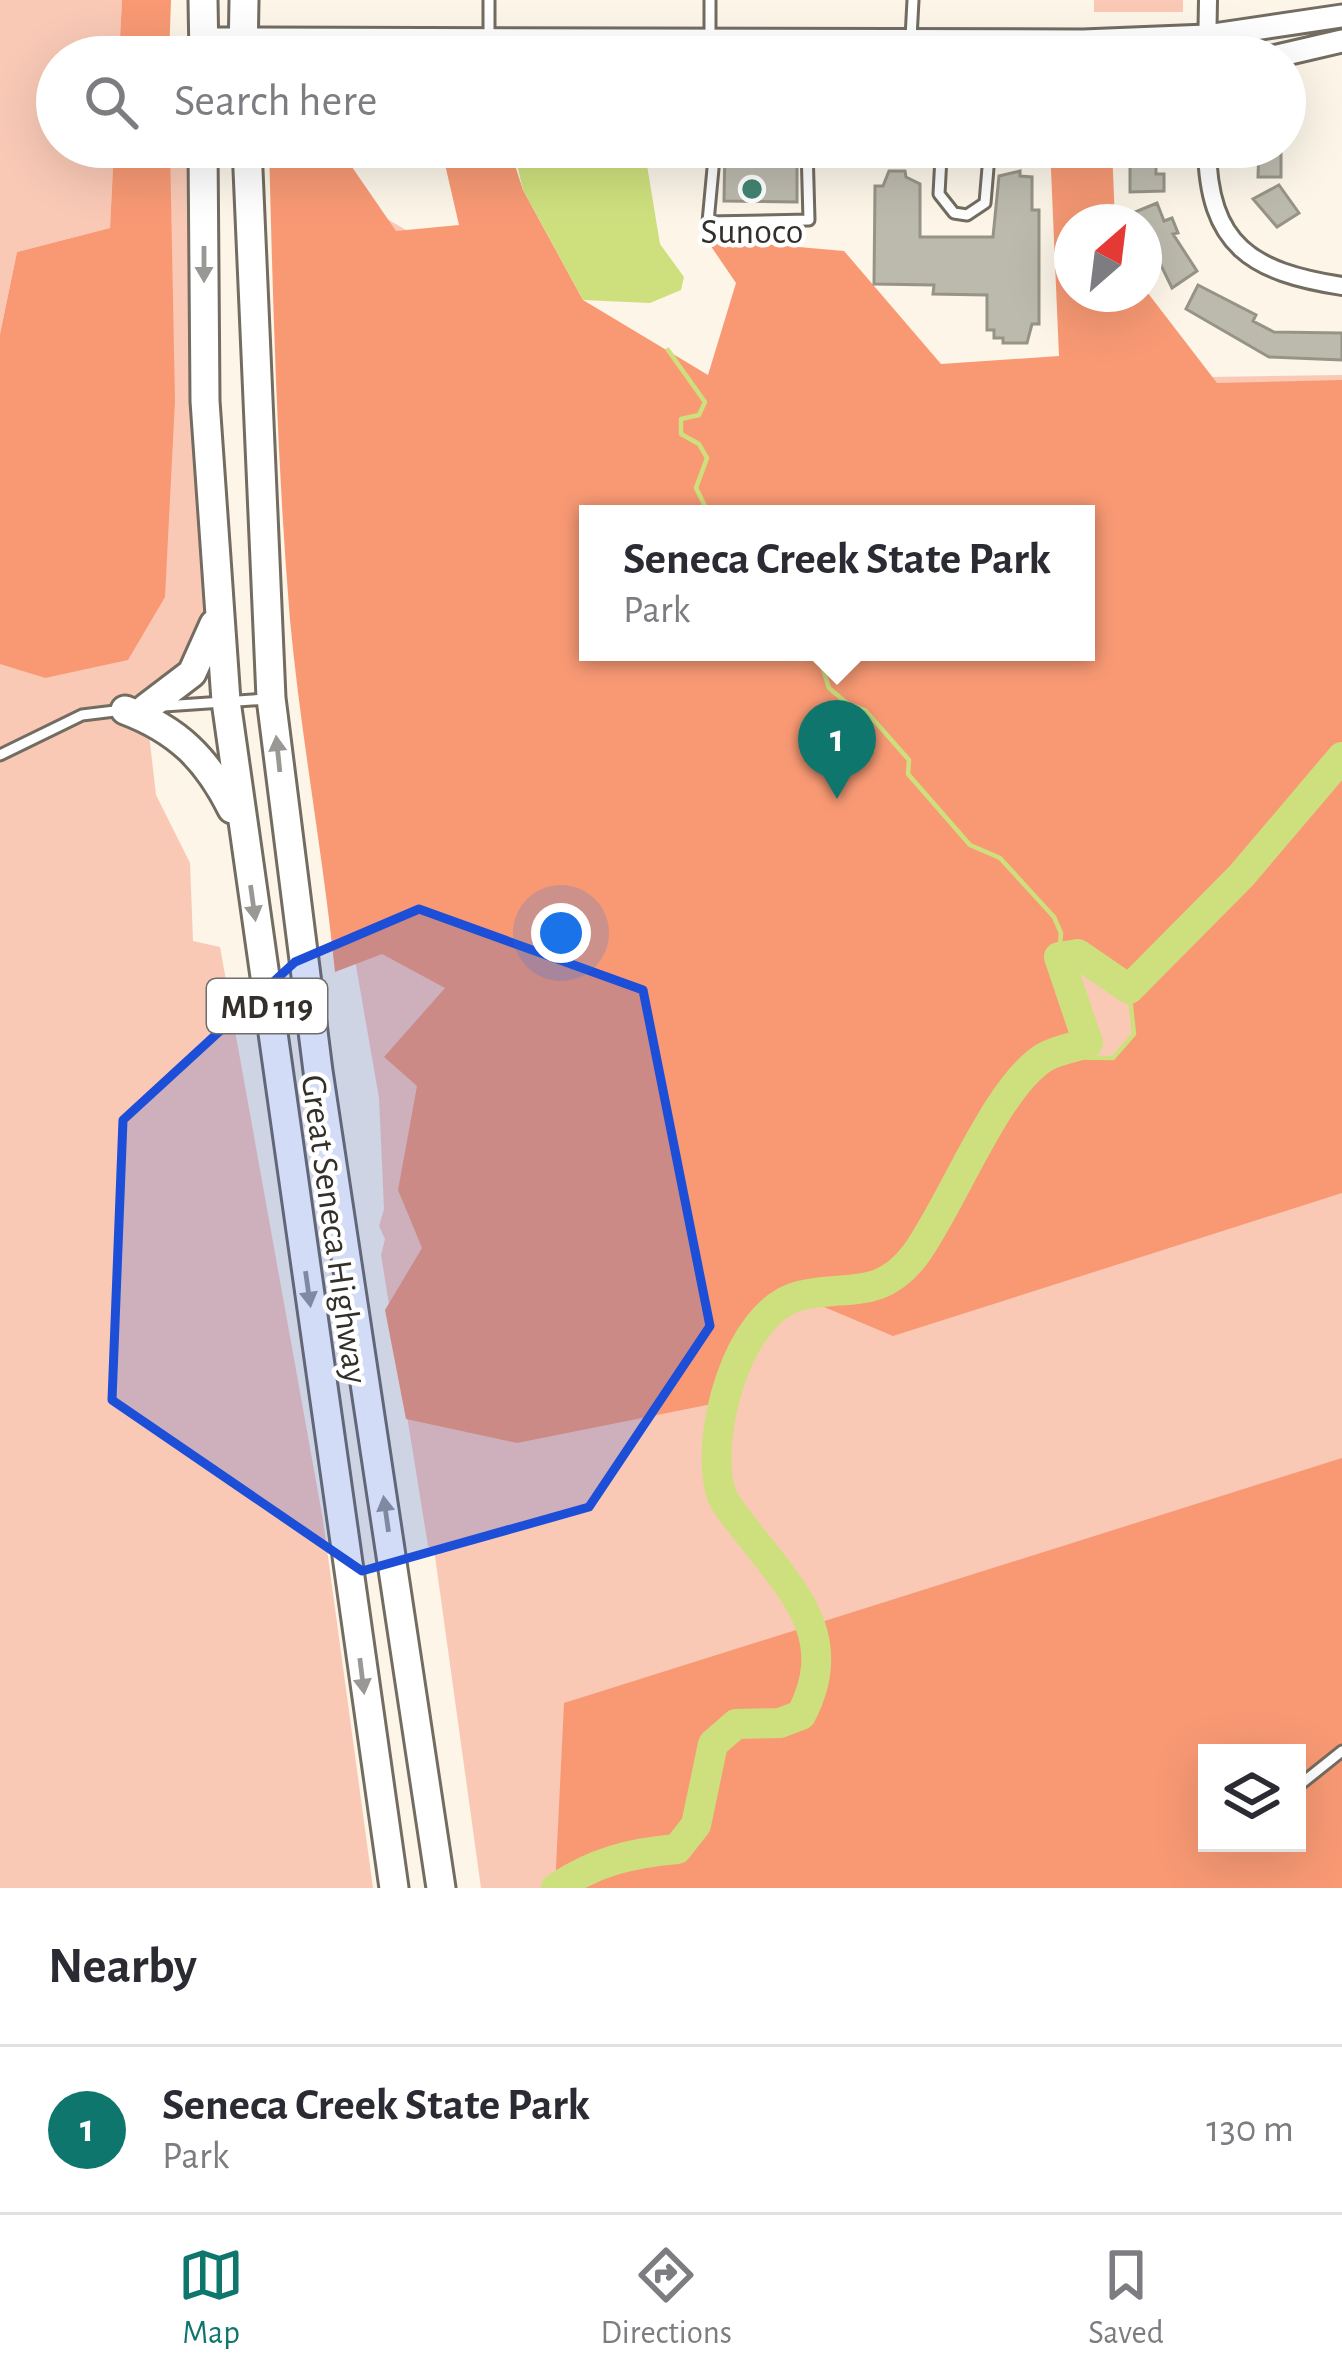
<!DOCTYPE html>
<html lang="en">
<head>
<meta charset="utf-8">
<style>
	:root { --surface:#fff; --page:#f7f7f7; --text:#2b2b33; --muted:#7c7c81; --line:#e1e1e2; --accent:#0f766e }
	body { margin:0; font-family:"Alegreya Sans",sans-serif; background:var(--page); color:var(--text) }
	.controls { position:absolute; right:36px; bottom:36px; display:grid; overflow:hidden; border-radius:0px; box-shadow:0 12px 48px #0002 }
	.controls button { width:108px; height:108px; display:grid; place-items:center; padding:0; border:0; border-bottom:3px solid var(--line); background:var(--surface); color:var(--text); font:60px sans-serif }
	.compass { position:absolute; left:1054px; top:204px; width:108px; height:108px; border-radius:50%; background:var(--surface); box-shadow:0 12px 48px #0002; rotate:28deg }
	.you { position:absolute; left:561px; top:933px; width:42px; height:42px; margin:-30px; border:9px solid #fff; border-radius:50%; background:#1a73e8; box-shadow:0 0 0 18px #1a73e833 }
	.badge { display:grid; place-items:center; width:78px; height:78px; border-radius:50%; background:var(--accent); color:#fff; font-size:39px; font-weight:700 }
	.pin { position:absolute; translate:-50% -99px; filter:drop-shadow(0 3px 6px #0008) }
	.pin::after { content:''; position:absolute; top:63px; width:42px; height:36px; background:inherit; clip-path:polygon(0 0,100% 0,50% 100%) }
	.popup { position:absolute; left:579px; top:505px; width:516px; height:156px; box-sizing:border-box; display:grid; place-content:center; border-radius:0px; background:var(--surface); filter:drop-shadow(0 3px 9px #0005); font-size:39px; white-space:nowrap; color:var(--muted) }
	.popup b { font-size:45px; color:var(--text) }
	.popup::after { content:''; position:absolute; left:50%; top:100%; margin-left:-24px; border:24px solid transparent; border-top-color:var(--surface) }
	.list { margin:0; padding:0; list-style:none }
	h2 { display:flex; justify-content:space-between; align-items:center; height:156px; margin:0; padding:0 48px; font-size:51px }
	h2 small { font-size:39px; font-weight:400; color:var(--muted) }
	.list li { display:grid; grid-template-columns:78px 1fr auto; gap:36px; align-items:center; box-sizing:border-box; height:168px; padding:0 48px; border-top:3px solid var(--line) }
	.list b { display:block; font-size:45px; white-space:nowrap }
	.list p { margin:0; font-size:39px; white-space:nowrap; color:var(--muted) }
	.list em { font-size:39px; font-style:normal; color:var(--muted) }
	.icon { flex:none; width:66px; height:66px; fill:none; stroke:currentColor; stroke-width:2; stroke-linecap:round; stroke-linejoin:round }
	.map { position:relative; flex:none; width:1342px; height:1888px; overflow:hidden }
	.search { position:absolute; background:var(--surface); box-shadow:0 12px 48px #0002; left:36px; right:36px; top:36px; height:132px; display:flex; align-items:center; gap:30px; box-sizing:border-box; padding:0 42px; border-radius:66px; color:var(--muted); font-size:45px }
	.sheet { height:324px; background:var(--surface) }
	nav { display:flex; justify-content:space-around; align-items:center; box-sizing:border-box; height:168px; border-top:3px solid var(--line); background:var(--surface); font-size:33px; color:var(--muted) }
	nav a { display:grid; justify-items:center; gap:6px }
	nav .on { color:var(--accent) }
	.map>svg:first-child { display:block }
</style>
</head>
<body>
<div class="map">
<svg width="1342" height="1888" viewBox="0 0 1342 1888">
	<rect width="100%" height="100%" fill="#fcf5e8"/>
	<!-- green -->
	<path fill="#f9c9b6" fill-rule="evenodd" d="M0 0H122L119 57H57V147H114L110 228 17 252 0 334Z
		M1094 0H1183V12H1094Z
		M167 147H207L218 608 201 657 146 708 156 795 190 863 193 941 220 947 323 1520 373 1888H0V663L45 678Z
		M380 215 676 385 1342 375V1888H481L434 1549 428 1546 381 1255 385 1239 379 1226 384 1209 379 1098 355 960ZM588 514H1086V652H588ZM1207 1753H1297V1843H1207Z"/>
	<!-- forest -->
	<path fill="#f89974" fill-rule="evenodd" d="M122 0H171L169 57H119Z
		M114 147H170L175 401 165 597 128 660 45 678 0 664V334L17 252 110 228Z
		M269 147H357L352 167 396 231 459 225 441 147H509L523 190 583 300 708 375 736 283 706 239 844 251 941 364 1059 356 1050 147H1112L1115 222H1072V294H1144V288L1217 383 1342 380V1193L893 1336 798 1296 762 1316 722 1402 517 1443 406 1419 385 1310 422 1248 398 1190 417 1086 384 1057 445 988 382 954 335 972C323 854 301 737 290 620 277 463 273 305 269 147ZM588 514H1086V652H588ZM1078 955 1129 989 1134 1034 1113 1058 1048 1057 1088 1043 1059 958Z
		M1342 1458V1888H555L564 1703ZM1207 1753H1297V1843H1207Z"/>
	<!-- water -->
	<path fill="#cee07e" d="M513 147H644L660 244 684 277 681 290 650 303 583 300 523 190Z"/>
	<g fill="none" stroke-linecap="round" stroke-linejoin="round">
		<!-- stream -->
		<path stroke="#cee07e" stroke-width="4.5" d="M668 350 705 402 699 415 681 419V434L699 444 707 458 696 488 709 514
			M805 652 822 666 829 688 848 704 865 710 909 760 908 774 970 845 1000 858 1054 917 1061 933 1059 957
			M1044 1057 1113 1058 1134 1034 1129 989"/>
		<!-- river -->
		<path stroke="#cee07e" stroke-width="30" d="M556 1888C594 1862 631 1853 677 1849L696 1825 713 1744 736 1724 780 1723 801 1715C842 1637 793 1591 746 1530 738 1519 725 1506 721 1493 704 1438 737 1312 799 1296 843 1284 880 1302 915 1255 951 1207 996 1086 1045 1057 1057 1050 1075 1047 1088 1043L1059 957 1078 954 1129 989 1241 876 1342 757"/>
	</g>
	<!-- building -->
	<path fill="#bcbaad" stroke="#969487" stroke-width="3" d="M725 147H797V202L724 201Z
		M1259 147H1281V177H1258Z
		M1156 160V174H1164V191L1130 192V161Z
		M889 171H905L906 177 920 184V237H993L999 176 1020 171V176L1032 177V210H1039V324H1032L1027 343H1003V338H994V330H987V295L933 294 934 285 874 284 875 186H883Z
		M1279 185 1299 213 1277 227 1253 199Z
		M1157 203 1164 221 1172 218 1178 233 1173 234 1197 271 1172 288 1135 212Z
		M1198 285 1256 315 1253 321 1274 332 1342 333V360L1269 357 1186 309Z"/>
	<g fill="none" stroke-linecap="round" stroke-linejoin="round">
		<!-- service casing -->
		<g stroke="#726c61" stroke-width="15">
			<path id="service" d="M489 0V57
				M710 57V0
				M910 57 913 0
				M715 147 708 222 809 220 807 147
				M941 157 939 194 954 213 967 215 985 203 989 156
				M868 158 1018 155 1024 147
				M164 706 267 699
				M0 755 82 715 123 710
				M1297 1787 1342 1751"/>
		</g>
		<!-- minor casing -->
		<g stroke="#726c61" stroke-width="22">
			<path id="minor" d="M1207 57 1208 0
				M1207 147C1208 246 1252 272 1342 286"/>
		</g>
		<!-- tertiary casing -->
		<g stroke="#726c61" stroke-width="27">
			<path id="tertiary" d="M205 39 1083 41 1207 36 1342 16
				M1273 57 1342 41"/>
		</g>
		<!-- primary casing -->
		<g stroke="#726c61" stroke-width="33">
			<path id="primary" d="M203 0 204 57
				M243 57 244 0
				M203 147 205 401 226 701 394 1888
				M247 147 271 698 318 1071 441 1888
				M146 708 192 673 214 624
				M125 710C178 730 207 759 232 809"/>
		</g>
		<!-- service -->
		<use href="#service" stroke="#fff" stroke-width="9"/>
		<!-- minor -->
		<use href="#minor" stroke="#fff" stroke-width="16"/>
		<!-- tertiary -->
		<use href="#tertiary" stroke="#fff" stroke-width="21"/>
		<!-- primary -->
		<use href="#primary" stroke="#fff" stroke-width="27"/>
	</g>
	<!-- one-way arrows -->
	<defs><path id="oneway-solid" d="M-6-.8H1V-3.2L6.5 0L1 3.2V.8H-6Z" transform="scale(3)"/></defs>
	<g fill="#999895">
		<use href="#oneway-solid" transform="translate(204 264) rotate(90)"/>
		<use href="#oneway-solid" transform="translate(278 754) rotate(-96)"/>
		<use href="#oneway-solid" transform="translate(253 903) rotate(82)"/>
		<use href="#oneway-solid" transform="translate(308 1289) rotate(82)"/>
		<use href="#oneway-solid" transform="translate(386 1514) rotate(-98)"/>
		<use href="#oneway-solid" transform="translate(362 1676) rotate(83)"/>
	</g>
	<!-- marked area -->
	<path fill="#1d4ed8" fill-opacity="0.2" stroke="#1d4ed8" stroke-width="9" stroke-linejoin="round" d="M419 909 643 990 710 1326 589 1507 362 1571 112 1400 123 1120 295 962Z"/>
	<!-- markers -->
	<circle fill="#438473" stroke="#fff" stroke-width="4.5" cx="752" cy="189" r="12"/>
	<g text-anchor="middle" stroke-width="9" stroke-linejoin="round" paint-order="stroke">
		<!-- shield labels -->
		<rect fill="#fff" stroke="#706e6b" stroke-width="3" x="207" y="979" width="120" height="54" rx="9"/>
		<g font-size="33" font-weight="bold" fill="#33302b">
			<text x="267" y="1018">MD 119</text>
		</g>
		<!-- poi labels -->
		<g font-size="36" fill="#33302b" stroke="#fff">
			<text x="752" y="243">Sunoco</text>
		</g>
		<!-- street labels -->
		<g font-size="36" fill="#33302b" stroke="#fff">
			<text transform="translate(336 1229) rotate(82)" y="13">Great Seneca Highway</text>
		</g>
	</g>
</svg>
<div class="controls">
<button><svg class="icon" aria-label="layers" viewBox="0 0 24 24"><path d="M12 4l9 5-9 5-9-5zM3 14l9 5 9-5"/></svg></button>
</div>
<svg class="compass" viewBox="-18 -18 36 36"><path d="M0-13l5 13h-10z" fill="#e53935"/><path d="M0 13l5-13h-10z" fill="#7c7c81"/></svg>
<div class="you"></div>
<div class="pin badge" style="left:837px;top:799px">1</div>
<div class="popup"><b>Seneca Creek State Park</b>Park</div>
<div class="search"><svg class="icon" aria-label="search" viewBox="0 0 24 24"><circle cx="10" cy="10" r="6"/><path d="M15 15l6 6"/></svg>Search here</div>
</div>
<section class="sheet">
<h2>Nearby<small></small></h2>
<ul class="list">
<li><span class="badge">1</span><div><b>Seneca Creek State Park</b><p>Park</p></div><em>130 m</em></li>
</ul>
</section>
<nav>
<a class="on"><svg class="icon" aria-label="map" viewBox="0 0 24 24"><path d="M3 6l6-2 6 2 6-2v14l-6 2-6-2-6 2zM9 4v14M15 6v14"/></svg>Map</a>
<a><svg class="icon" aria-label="directions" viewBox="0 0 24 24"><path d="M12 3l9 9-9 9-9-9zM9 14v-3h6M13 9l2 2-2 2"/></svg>Directions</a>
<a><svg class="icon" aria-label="saved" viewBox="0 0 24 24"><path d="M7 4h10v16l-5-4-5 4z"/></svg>Saved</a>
</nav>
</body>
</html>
